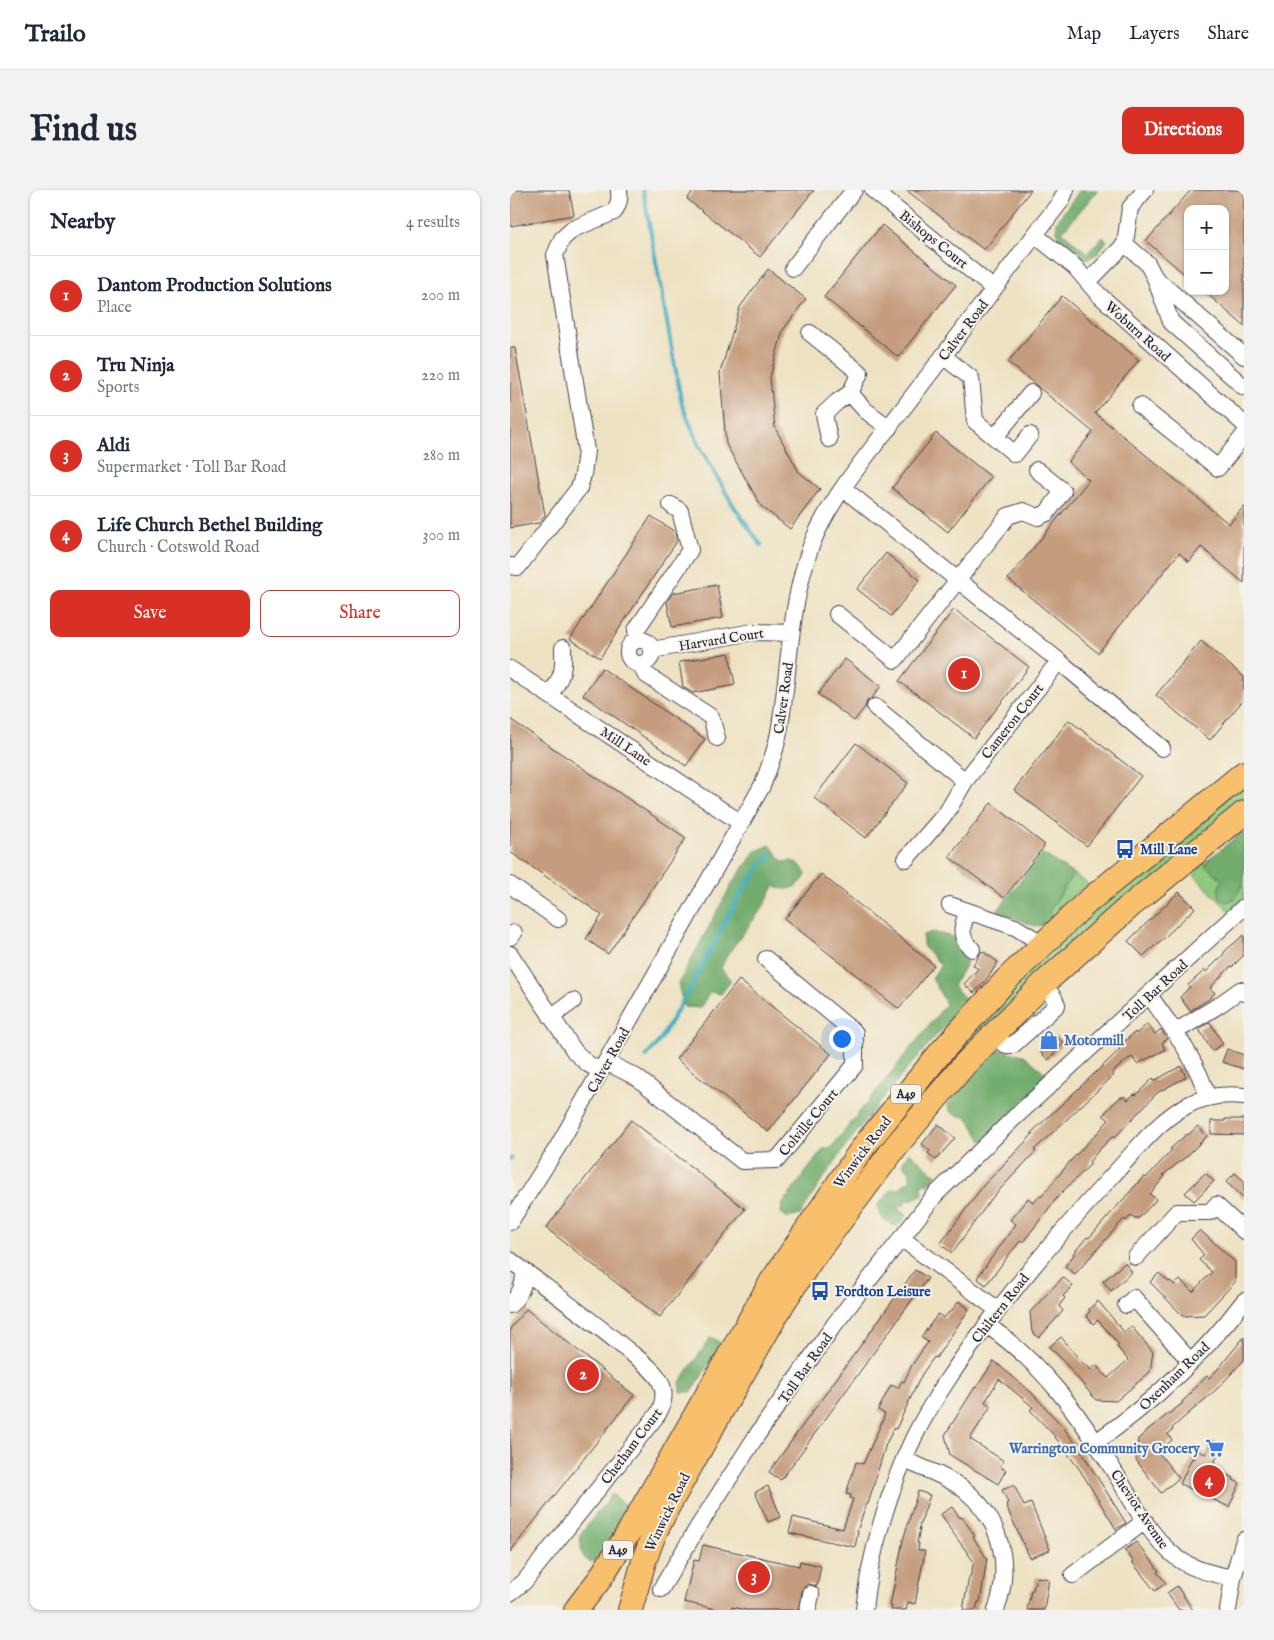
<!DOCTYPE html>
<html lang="en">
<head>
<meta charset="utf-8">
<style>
	:root { --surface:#fff; --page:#f2f2f3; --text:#1f2937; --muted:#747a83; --line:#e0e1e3; --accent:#d93025 }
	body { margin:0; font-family:"IM FELL English",serif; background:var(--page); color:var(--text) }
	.controls { position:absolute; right:15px; top:15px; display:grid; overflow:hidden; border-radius:10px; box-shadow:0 1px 4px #0004 }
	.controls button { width:45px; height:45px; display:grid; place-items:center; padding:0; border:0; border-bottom:1px solid var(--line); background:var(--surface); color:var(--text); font:25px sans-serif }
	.you { position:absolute; left:331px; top:848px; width:18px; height:18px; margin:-12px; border:4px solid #fff; border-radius:50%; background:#1a73e8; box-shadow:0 0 0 8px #1a73e833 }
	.badge { display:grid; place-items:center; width:32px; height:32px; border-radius:50%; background:var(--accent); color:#fff; font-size:16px; font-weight:700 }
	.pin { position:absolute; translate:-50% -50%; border:2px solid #fff; box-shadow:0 1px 5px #0006 }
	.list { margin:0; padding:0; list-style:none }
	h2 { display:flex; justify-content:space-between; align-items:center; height:65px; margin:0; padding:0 20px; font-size:21px }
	h2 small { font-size:16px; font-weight:400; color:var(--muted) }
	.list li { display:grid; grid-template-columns:32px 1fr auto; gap:15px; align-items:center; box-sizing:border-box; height:80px; padding:0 20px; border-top:1px solid var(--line) }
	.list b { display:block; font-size:19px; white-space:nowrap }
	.list p { margin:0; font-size:16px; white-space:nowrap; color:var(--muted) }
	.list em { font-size:16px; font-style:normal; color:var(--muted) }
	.actions { display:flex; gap:10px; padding:15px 20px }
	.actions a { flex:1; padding:11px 0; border:1px solid var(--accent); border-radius:10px; text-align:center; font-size:18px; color:var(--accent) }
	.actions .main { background:var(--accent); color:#fff }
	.map { position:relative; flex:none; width:734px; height:1420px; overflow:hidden; border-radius:10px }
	header { display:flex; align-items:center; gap:30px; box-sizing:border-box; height:70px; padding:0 25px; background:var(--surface); border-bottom:1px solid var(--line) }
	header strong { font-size:24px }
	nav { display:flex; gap:28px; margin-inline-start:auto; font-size:18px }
	.intro { display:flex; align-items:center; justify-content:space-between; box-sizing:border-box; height:120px; padding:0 30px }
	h1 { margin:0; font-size:35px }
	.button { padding:12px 22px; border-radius:10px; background:var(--accent); color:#fff; font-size:18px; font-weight:700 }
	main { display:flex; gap:30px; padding:0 30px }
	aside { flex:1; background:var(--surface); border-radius:10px; box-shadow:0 1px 4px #0004 }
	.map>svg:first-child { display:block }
</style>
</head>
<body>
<header>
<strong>Trailo</strong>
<nav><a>Map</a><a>Layers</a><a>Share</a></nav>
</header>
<div class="intro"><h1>Find us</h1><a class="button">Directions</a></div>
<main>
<aside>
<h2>Nearby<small>4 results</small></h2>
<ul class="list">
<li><span class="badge">1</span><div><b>Dantom Production Solutions</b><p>Place</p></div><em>200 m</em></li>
<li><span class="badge">2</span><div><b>Tru Ninja</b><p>Sports</p></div><em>220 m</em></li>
<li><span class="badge">3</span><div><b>Aldi</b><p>Supermarket · Toll Bar Road</p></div><em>280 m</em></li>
<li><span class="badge">4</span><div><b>Life Church Bethel Building</b><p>Church · Cotswold Road</p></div><em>300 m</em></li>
</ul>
<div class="actions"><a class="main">Save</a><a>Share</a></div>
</aside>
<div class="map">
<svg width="734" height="1420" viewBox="0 0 734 1420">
	<rect width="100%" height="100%" fill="#f7f3e8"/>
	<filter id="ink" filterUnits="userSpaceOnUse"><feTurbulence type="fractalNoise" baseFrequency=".02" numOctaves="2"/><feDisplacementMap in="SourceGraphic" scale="10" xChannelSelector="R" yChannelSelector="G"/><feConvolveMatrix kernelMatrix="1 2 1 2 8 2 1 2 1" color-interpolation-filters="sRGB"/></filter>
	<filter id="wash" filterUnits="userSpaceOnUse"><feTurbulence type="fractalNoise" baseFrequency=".0096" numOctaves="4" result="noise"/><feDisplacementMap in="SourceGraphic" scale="20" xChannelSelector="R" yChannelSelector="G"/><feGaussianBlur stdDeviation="1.12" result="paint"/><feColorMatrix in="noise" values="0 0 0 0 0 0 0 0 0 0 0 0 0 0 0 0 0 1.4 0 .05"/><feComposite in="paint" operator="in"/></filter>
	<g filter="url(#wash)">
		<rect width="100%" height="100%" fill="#eee2c3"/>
		<!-- green -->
		<path fill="#8dc97e" stroke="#58765c" d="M734 592V614L314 1025 372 945 539 758Z
			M734 641V709L720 722 682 683Z
			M563 684 578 694 566 703 544 727 539 722Z"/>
		<!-- forest -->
		<path fill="#72ad6d" stroke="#4a6854" d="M570 0H588L552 42 577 63 593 47 597 51 587 64 577 69C561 64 543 49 547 31Z
			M734 641V694L732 695 725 709 716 712 709 707V697L712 691 703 681 695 676 700 668Z
			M260 655 273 672C287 669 291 674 296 685 288 699 277 702 264 696L253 717 217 765 211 778 221 791 211 804 200 802 190 818 174 817 168 794 223 692 246 661Z
			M532 663 563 684 539 722 544 727 535 735 525 736 487 721Z
			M422 742 448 748 457 772 443 796 458 811C396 877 337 948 290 1025L278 1028 271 1023 272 1015 313 959H320L436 814 422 788 431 775 413 756V745Z
			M487 860 514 865 540 887 472 951 458 928 443 924 438 919V913Z
			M399 962 426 985 418 995 411 994 413 1004 401 1010H396L394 1015 387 1018 396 1024 392 1033 385 1036C374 1031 369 1027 368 1015L382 999H390L394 994 400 991V982L392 974Z
			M201 1147 211 1153 182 1202H171L170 1192Z
			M102 1304 116 1316 111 1337 94 1366 80 1372C69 1367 72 1356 70 1345Z"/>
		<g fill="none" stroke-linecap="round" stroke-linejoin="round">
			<!-- stream -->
			<path stroke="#44b0c2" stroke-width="4" d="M133 0 172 215 190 257 223 315 251 355
				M136 867 150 850 183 793 229 705 253 673 262 665
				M0 969 1 968"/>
		</g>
		<g id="blocks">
			<!-- building -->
			<path fill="#c59c7d" d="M0 0H59L64 25 0 36Z
				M184 0H304L250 67 177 9Z
				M396 0H521L474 60Z
				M681 0H734V136L694 101H715V19H678V87L636 51Z
				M372 35 446 95 388 167 314 107Z
				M258 79 296 109 273 140 260 187 265 238 289 282 310 299 280 339 251 316 216 254 210 183 230 117Z
				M552 106 629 170 585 223 719 334 734 316V393L691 357 679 372 669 363 588 463 498 389 579 290 558 272 583 242 498 172Z
				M0 158H5L35 325 29 333 0 338Z
				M426 243 481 287 438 342 382 298Z
				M141 326 165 342 167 351 90 468 60 449Z
				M376 363 410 390 381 426 347 399Z
				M207 395 213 428 162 437 157 412 163 403Z
				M444 419 519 477 464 548 389 491Z
				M691 451 734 487V509L700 550 646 505Z
				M219 463 225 495 183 503 173 497 169 472Z
				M335 469 371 496 362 508 357 511 355 517 344 531 308 504Z
				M92 478 195 549 176 576 73 505Z
				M0 529 176 648 98 764 76 749 92 725 0 662Z
				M559 530 631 586 577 656 504 600Z
				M346 553 398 593 356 648 304 608Z
				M481 613 535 655 494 708 439 667Z
				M311 684 424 775 389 819 275 729Z
				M669 702 685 718 654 748 633 766 618 751Z
				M734 745V765L722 777 721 776 700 798 705 803 699 809 680 821 670 807 680 797 678 795 695 780 696 782 712 766 716 760Z
				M472 761 488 772 477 789 464 803 454 794 468 779 463 775Z
				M229 790 321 864 258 942 166 869Z
				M700 832 713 854 702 861 689 839Z
				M637 834 645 844 651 839 652 841 657 849 652 853 655 860 627 874 622 867 619 869V868L602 883 604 885 524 960 526 961 482 1008 442 1063 430 1054 473 996 523 944 521 943 600 869 610 859 608 857 625 842 626 844Z
				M545 845 554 853 538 870 529 861Z
				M717 859 734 865V879L712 872Z
				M671 876 676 887 647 903 604 948 603 946 588 961 579 972 581 974 550 1004 513 1052 511 1050 502 1061 476 1095 467 1088 506 1034 500 1030 518 1008 524 1013 529 1006 531 1007 563 968 593 937V936L599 930 593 925 604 913 611 907H615L618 910 624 904 626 905 643 888 644 891Z
				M715 929H734V945L701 944V931H715Z
				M121 930 235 1019 150 1127 36 1038Z
				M428 934 445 948 426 970 418 963 420 961 412 954Z
				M688 936 697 946 677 966 653 985 655 986 640 1004 646 1009 645 1011 629 1028H625L621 1025 616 1031 614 1029 565 1084 555 1076 564 1065 563 1064 577 1047 579 1048 634 986 636 988 662 960 660 959 677 944 678 945Z
				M695 983 704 991 684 1011 675 1003Z
				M725 983 734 991V1009L716 992Z
				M690 1040 725 1072V1092L694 1125 673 1126 640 1092 649 1083 659 1092 660 1091 665 1095 670 1090 683 1102 692 1092 702 1082 689 1070 694 1065 681 1049Z
				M615 1073 622 1082 601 1101 593 1091Z
				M405 1080 418 1088 271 1290 259 1282Z
				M553 1087 563 1096 553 1106 555 1108 549 1116 553 1121 529 1148 522 1142 520 1122Z
				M449 1111 459 1119 426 1168 424 1167 412 1184 386 1239 384 1238 376 1254 358 1314H356L347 1342H348L345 1357 279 1343 283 1327 333 1339 343 1309 340 1308 341 1305 336 1304 346 1272 353 1274 372 1232 375 1224 368 1220 381 1195 388 1198 392 1191 394 1192 402 1175 418 1152 411 1147 428 1124 434 1128 439 1122 440 1123Z
				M588 1111 614 1142 621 1136 643 1162 640 1182 606 1211 586 1210 550 1167 539 1157 551 1147 575 1176 576 1174 581 1180 586 1175 598 1188 618 1170 607 1157 609 1155 588 1130 583 1134 576 1125 580 1122 579 1119Z
				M16 1119 124 1205 0 1362V1139Z
				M734 1147V1170L708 1198 662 1238 663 1240 658 1244 662 1250 648 1262 669 1288 651 1303 626 1270 628 1249 636 1242V1241L673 1213 672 1212 682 1202 681 1201 697 1186 699 1188 708 1179Z
				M484 1171 521 1202 553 1237 569 1258 616 1333 606 1339 570 1280 542 1243 520 1220 523 1217 489 1189 475 1212 481 1216 460 1249 494 1271 490 1277 496 1280 488 1294 440 1265 435 1245 465 1197 466 1198Z
				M702 1251 712 1255 702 1278 724 1288 723 1290 730 1293 719 1317 670 1294 682 1268 684 1269 688 1261 696 1264Z
				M504 1295 514 1316 521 1313 540 1360 520 1368 500 1325 496 1314 498 1313 492 1300Z
				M258 1296 271 1327 258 1332 245 1302Z
				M408 1301 420 1305 408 1340 410 1338 407 1353H409L408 1360 415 1361 405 1414 398 1412 396 1420H381L382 1416H380L393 1350Z
				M442 1317 450 1328 452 1327 465 1346 463 1347 477 1369 470 1412H468L466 1420H453L459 1387H460L464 1372 438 1336H439L431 1324Z
				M626 1352 642 1371 649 1381 647 1382 656 1393 645 1401 622 1372H624L615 1360Z
				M193 1355 289 1376 290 1371 311 1376 307 1396 298 1394 293 1398 288 1420H236L222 1417 221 1420H210L174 1412 184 1370 189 1371Z
				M526 1387 539 1389 534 1420H517L521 1400H523Z
				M667 1396 683 1420H669L657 1403Z"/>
		</g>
	</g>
	<g filter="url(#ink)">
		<use href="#blocks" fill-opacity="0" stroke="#413f4f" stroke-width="1"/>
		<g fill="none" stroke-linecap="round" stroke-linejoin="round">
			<!-- minor casing -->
			<g stroke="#413f4f" stroke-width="18">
				<path id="minor" d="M363 0 484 99
					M525 45 565 77 588 104 734 234
					M615 54 637 73 645 88 661 132 734 197
					M283 78 344 0
					M645 88 734 166
					M578 92 615 54 620 18 635 0
					M300 143 350 183 340 203
					M433 166 461 188 465 231 505 264 520 245
					M630 216 708 278 734 245
					M485 247 521 203
					M319 249 314 224 327 212 340 203 355 220 379 238
					M334 299 549 471 652 558
					M0 376 8 377 69 298 73 285 76 261 45 65 52 49 63 39 104 22C109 14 110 9 109 0
					M327 424 385 470 498 326 513 321 528 327 537 323 553 301 527 280
					M128 450 126 440 180 360 170 321 161 315
					M118 462a12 12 0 1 1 24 0a12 12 0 1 1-24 0Z
					M142 460 243 442 281 443
					M131 474 135 484 201 527 207 548
					M0 479 231 633
					M40 505C53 485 54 481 53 458
					M365 517 455 591
					M396 669 437 622 455 591 549 471
					M0 695 48 729
					M440 715 505 737 533 754
					M458 722C451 736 449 748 462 759
					M0 747 4 743
					M0 764 65 862 78 874 91 881
					M639 805C662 838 686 868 698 908
					M41 827 63 811
					M665 842 709 815 730 800 734 803
					M481 846 496 855H503L547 815 544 808 533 794
					M96 872 126 887 232 971 267 970 345 875V843L256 769
					M0 1032 47 958 252 596C259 578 266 561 269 542 280 480 279 416 301 356 320 306 366 255 398 212 449 146 499 78 551 11L556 0
					M391 1048 488 1120
					M626 1067 667 1022H700L706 1015 734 1041
					M0 1070C39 1100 79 1128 116 1159 128 1169 143 1178 150 1191 156 1202 154 1213 148 1224L14 1392 0 1403
					M0 1115C10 1105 15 1094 14 1081
					M616 1115 624 1108 681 1172
					M477 1135C533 1174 568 1223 604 1281 621 1308 636 1340 660 1362 678 1379 700 1383 723 1388
					M586 1252C642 1213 693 1165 734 1111
					M394 1270C415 1279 438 1287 456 1301 492 1331 502 1377 486 1420
					M563 1385 635 1331
					M151 1399 188 1337 247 1245 324 1135 425 1005 505 927 734 717
					M298 1420 301 1404
					M354 1420C359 1365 380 1297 404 1247 424 1207 449 1172 476 1136 515 1084 558 1034 602 986 625 962 646 932 676 916 694 906 714 904 734 906
					M718 1420 723 1388 734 1350"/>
			</g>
			<!-- highway casing -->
			<g stroke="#413f4f" stroke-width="26">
				<path id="highway" d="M66 1420 89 1390 119 1342 262 1091 354 956 431 862 497 789 576 713 734 583
					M120 1420 134 1371 144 1344 157 1318 214 1216 273 1113 301 1070 386 956 454 875 533 794 619 717 734 623"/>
			</g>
			<!-- minor -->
			<use href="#minor" stroke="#fff" stroke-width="16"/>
			<!-- highway -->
			<use href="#highway" stroke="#f8bf6c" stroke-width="24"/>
		</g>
	</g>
	<!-- icons -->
	<defs>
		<g id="bus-bare" transform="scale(1.5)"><path d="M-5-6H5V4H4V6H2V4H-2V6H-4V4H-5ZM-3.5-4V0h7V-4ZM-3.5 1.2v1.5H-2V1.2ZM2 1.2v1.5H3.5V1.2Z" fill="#1a4fb4" stroke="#f7f3e8" stroke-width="2.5" paint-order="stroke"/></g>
		<g id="shop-bare" transform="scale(1.5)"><path d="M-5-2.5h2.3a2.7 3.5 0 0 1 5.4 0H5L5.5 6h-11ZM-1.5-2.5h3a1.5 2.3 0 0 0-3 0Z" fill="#3f7fe0" stroke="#f7f3e8" stroke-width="2.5" paint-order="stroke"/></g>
		<g id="supermarket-bare" transform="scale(1.5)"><path d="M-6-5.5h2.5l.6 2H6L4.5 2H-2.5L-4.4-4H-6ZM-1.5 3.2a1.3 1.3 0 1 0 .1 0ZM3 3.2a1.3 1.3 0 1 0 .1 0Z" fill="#3f7fe0" stroke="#f7f3e8" stroke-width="2.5" paint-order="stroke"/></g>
	</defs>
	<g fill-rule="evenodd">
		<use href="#bus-bare" x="615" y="659"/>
		<use href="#shop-bare" x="539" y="850"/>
		<use href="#bus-bare" x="310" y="1101"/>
		<use href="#supermarket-bare" x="705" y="1258"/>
	</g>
	<g text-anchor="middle" stroke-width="4" stroke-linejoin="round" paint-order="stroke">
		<!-- shield labels -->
		<g fill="#f7f3e8" stroke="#62616f" stroke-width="1">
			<rect x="381" y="894.5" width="30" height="19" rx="4"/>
			<rect x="93" y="1350.5" width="30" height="19" rx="4"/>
		</g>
		<g font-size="12" font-weight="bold" fill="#22223b">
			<text x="396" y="908">A49</text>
			<text x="108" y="1364">A49</text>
		</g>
		<!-- street labels -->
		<g font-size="14" fill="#22223b" stroke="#f7f3e8">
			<text transform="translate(424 49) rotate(39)" y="5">Bishops Court</text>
			<text transform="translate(453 140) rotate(-53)" y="5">Calver Road</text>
			<text transform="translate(628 141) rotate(42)" y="5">Woburn Road</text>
			<text transform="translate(211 449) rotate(-9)" y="5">Harvard Court</text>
			<text transform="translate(273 508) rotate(-82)" y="5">Calver Road</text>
			<text transform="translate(502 531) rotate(-52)" y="5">Cameron Court</text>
			<text transform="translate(116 556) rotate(34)" y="5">Mill Lane</text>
			<text transform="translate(645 800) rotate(-43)" y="5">Toll Bar Road</text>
			<text transform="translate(98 870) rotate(-61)" y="5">Calver Road</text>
			<text transform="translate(298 932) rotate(-50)" y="5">Colville Court</text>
			<text transform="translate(352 962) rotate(-53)" y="5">Winwick Road</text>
			<text transform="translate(490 1118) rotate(-52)" y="5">Chiltern Road</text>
			<text transform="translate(295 1178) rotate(-55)" y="5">Toll Bar Road</text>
			<text transform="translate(664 1186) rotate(-44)" y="5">Oxenham Road</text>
			<text transform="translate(121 1256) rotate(-53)" y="5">Chetham Court</text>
			<text transform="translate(630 1319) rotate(56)" y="5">Cheviot Avenue</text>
			<text transform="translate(157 1322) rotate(-64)" y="5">Winwick Road</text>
		</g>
		<!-- transit labels -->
		<g font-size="14" font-weight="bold" fill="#164399" stroke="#f7f3e8" text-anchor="start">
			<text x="630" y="664">Mill Lane</text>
			<text x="325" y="1106">Fordton Leisure</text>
		</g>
		<!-- shop labels -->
		<g font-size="14" font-weight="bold" fill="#366cbe" stroke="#f7f3e8" text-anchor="start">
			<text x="554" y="855">Motormill</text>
			<text x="690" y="1263" text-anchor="end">Warrington Community Grocery</text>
		</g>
	</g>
</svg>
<div class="controls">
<button>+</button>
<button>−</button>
</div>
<div class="you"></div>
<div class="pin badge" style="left:454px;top:484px">1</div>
<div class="pin badge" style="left:73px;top:1185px">2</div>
<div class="pin badge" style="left:244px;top:1387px">3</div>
<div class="pin badge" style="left:699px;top:1291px">4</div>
</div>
</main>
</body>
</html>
